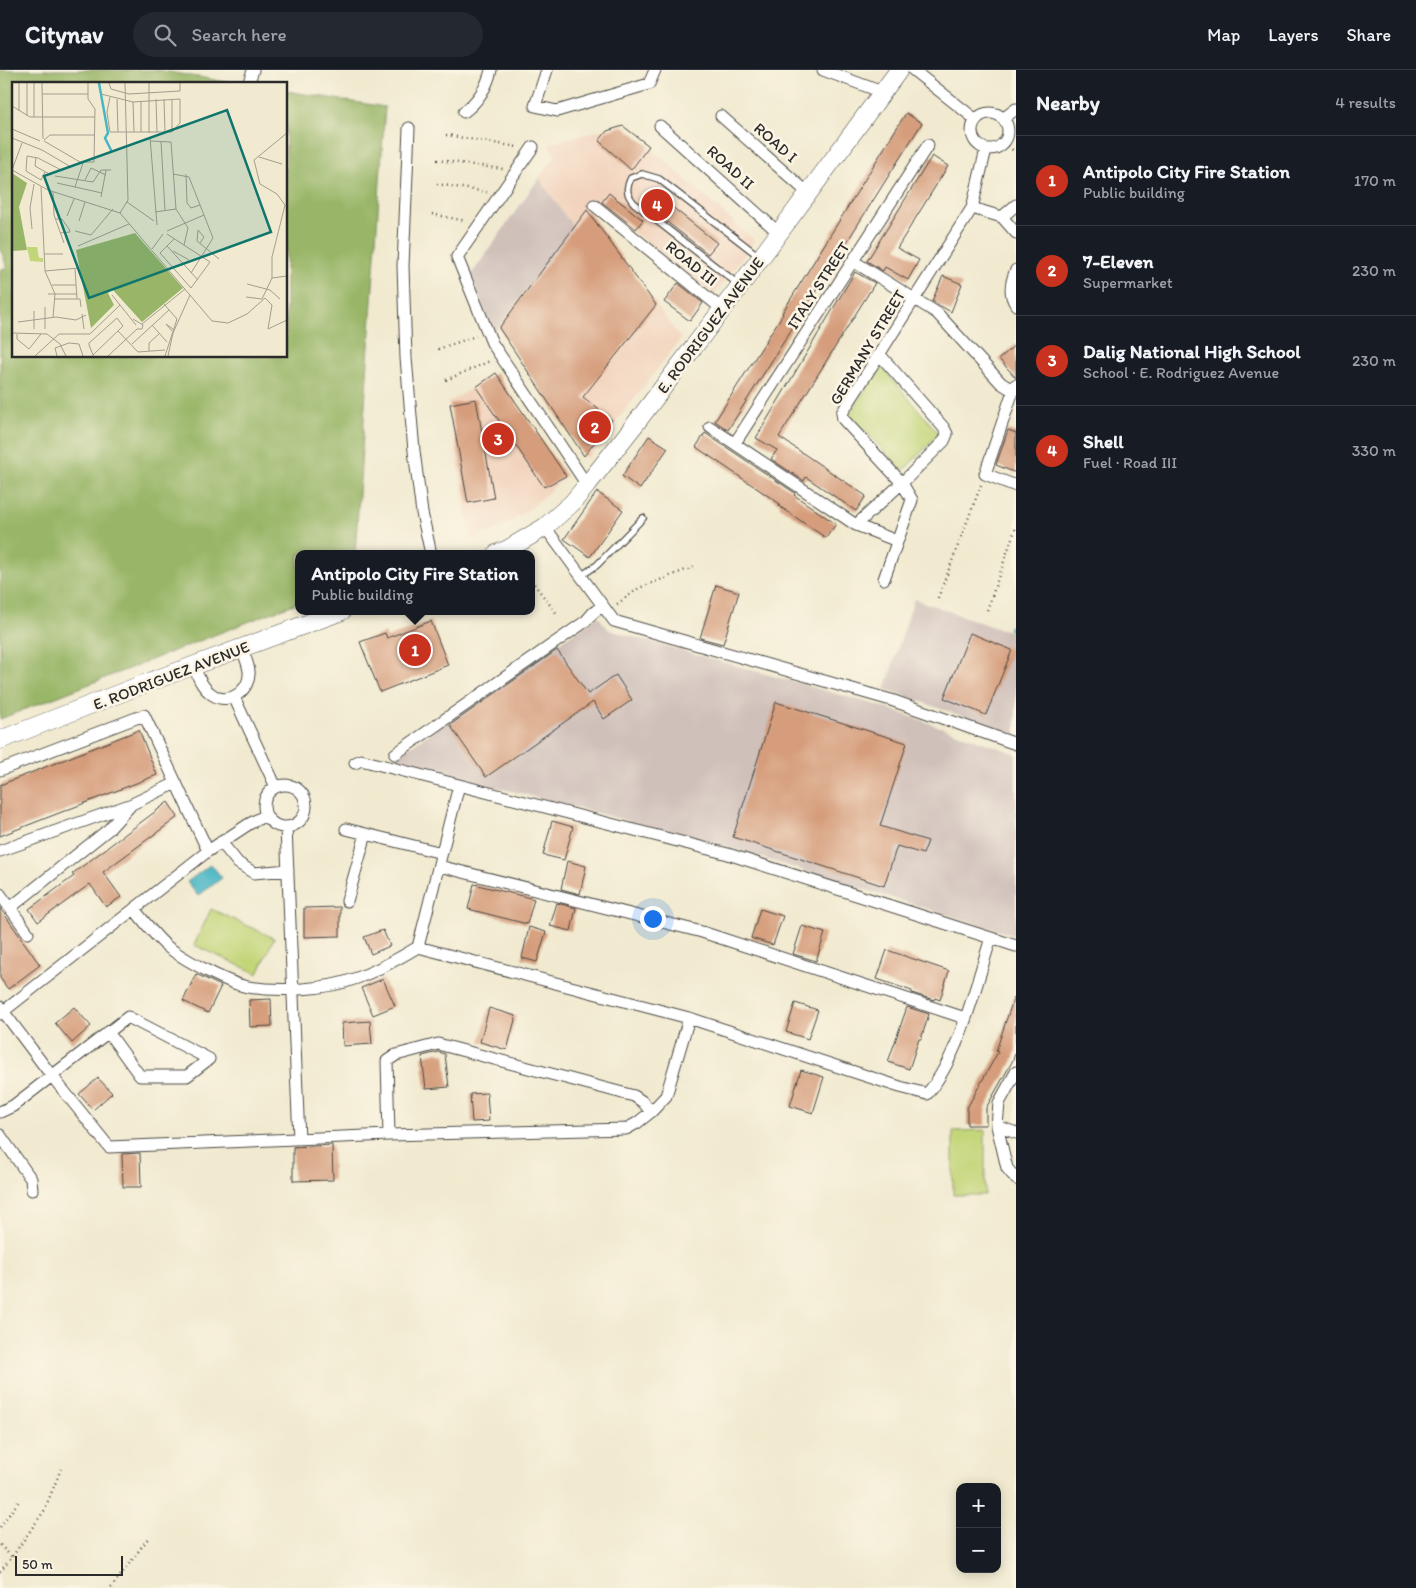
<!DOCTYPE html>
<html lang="en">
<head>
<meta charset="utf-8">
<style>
	:root { --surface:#171b24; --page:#242831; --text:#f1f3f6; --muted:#9ea1a6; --line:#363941; --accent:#c8321e }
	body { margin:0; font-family:Itim,sans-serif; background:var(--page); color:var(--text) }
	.controls { position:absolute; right:15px; bottom:15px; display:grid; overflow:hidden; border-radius:10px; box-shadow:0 2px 12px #0003 }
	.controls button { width:45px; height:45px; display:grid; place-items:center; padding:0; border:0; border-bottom:1px solid var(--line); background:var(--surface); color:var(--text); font:25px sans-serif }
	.scale { position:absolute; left:15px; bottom:12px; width:108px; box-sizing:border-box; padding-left:5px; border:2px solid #2b2b2b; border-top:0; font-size:14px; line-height:18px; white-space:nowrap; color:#2b2b2b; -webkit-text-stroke:4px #fcf5e5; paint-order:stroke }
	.you { position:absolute; left:652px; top:848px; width:18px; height:18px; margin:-12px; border:4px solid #fff; border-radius:50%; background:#1a73e8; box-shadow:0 0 0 8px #1a73e833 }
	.badge { display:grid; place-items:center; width:32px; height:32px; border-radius:50%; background:var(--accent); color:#fff; font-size:16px; font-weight:700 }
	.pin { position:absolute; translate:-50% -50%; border:2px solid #fff; box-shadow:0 1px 5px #0006 }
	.popup { position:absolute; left:295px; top:480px; width:240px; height:65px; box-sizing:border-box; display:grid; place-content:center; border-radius:10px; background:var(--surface); filter:drop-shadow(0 1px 4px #0005); font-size:16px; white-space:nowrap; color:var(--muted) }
	.popup b { font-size:19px; color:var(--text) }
	.popup::after { content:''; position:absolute; left:50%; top:100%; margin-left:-10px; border:10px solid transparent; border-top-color:var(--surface) }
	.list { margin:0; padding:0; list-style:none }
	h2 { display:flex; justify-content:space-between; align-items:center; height:65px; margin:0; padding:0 20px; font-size:21px }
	h2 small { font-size:16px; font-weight:400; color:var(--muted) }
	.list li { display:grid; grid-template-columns:32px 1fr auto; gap:15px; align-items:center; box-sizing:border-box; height:90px; padding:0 20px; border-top:1px solid var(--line) }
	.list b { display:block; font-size:19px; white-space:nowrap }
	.list p { margin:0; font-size:16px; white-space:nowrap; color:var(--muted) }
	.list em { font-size:16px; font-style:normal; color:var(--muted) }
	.icon { flex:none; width:28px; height:28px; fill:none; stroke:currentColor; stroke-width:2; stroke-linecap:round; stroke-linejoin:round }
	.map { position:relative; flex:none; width:1016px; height:1518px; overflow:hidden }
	header { display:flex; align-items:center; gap:30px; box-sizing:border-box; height:70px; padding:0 25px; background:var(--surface); border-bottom:1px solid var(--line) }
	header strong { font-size:24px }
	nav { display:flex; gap:28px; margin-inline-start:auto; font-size:18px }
	.search { width:350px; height:45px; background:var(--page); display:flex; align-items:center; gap:12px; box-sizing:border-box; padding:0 18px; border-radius:28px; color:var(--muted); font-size:19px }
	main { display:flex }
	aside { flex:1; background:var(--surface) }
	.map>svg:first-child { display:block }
</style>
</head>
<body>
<header>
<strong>Citynav</strong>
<div class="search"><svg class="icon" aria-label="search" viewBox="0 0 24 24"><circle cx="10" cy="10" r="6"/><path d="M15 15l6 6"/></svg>Search here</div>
<nav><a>Map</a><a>Layers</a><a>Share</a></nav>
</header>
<main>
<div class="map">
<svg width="1016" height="1518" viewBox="0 0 1016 1518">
	<rect width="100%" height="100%" fill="#fcf5e5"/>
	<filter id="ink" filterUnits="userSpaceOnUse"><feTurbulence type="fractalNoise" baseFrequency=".02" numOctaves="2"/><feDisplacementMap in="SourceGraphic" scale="10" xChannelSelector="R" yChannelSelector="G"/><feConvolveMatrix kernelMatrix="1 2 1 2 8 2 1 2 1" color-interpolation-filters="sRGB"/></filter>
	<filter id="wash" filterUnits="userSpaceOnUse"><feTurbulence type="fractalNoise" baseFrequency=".0096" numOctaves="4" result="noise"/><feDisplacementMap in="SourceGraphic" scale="20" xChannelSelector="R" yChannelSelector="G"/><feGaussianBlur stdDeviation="1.12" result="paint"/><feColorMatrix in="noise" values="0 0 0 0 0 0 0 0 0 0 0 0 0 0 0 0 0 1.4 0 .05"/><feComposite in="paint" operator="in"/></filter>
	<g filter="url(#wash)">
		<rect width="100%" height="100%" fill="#f1ead0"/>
		<!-- built -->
		<path fill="#f2d4be" d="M623 54 755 171 714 225 594 131 587 139 681 269 587 389 499 258 573 157 539 108 556 86 549 74Z
			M496 303 566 406 531 438 502 457 471 469 448 333Z"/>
		<!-- industrial -->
		<path fill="#cfc0ba" d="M539 108 573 157 493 264 471 205Z
			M914 529 996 558 1016 562V665L885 619Z
			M598 546 609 560 887 638 1016 684V866L717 774 391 690Z"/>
		<!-- green -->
		<path fill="#c2d578" stroke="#768052" d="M881 296 939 364 903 401 849 344Z
			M211 839 274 868 258 904 194 875Z
			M985 1060V1125H953V1061Z"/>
		<!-- forest -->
		<path fill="#99b668" stroke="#62704a" d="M0 0H157L239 14H14V286H286V21L385 37 355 484H299V532L0 649V200L7 197 0 178Z"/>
		<!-- water -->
		<path fill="#49b6c4" stroke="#3a7078" d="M211 794 222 808 198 826 187 812Z"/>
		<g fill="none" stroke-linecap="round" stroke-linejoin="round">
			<!-- stream -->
			<path stroke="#49b6c4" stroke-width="4.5" d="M1010 558 1016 559"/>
		</g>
		<g id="blocks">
			<!-- building -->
			<path fill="#d59d7c" d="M906 43 922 53 728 360 715 351 783 244 782 243Z
				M623 56 649 76 631 100 599 71 607 61Z
				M932 86 948 96 897 178 919 190 908 210 885 197 883 201 867 191Z
				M609 123 643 150 636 159 602 132Z
				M666 132 717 173 708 184 657 144Z
				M587 140 656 235 583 327 612 350 584 386 499 258Z
				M855 202 875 213 779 367 866 426 856 441 806 407 804 411 771 389 777 380 756 368Z
				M943 206 962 214 951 242 932 231Z
				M678 213 703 233 690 251 664 232Z
				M1016 274V308L999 289Z
				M496 303 566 406 544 417 476 317Z
				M476 329 494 428 468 433 450 334Z
				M1008 360 1016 363V403L996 395Z
				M705 363 795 423 794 425 836 454 826 468 779 436 780 434 696 377Z
				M649 366 668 378 640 419 622 406Z
				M597 422 623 440 590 487 564 469Z
				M716 515 739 522 723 574 700 568Z
				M431 551 448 595 380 622 360 572 385 563 387 568Z
				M970 563 1012 580 986 645 944 628Z
				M557 580 588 624 616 605 632 630 604 649 593 632 486 707 450 655Z
				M776 632 907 673 880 756 928 771 923 784 897 776 884 816 733 767Z
				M139 660 157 705 0 766V715Z
				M168 732 178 747 103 802 121 827 106 837 90 814 38 852 29 839 74 806 72 804Z
				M552 751 573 757 564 790 543 785Z
				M567 791 586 796 580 824 561 819Z
				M474 814 534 829 527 854 468 839Z
				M557 833 576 838 571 861 550 856Z
				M340 837V866L304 867V838Z
				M0 838 40 895 8 919 0 908Z
				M760 839 783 846 773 875 751 868Z
				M802 856 825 863 816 891 793 884Z
				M529 857 546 862 537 892 522 888Z
				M383 860 390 876 371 884 364 867Z
				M887 880 949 901 940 930 935 928 934 930 912 923V921L877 909Z
				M196 904 221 916 208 943 183 931Z
				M383 909 395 936 373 945 361 918Z
				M1014 927H1016V981L1012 992 986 1038V1055H967V1038L998 982 996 981Z
				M271 929 272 956 250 957 249 930Z
				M795 933 818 940 808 969 786 962Z
				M74 937 91 956 72 973 55 953Z
				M907 937 929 944 921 969H919L909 999 888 992Z
				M489 938 516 946 507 980 480 972Z
				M370 951 372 974 343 976 342 953Z
				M438 982 445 984 449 1017 426 1019 422 986Z
				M801 1000 824 1007 813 1043 790 1036Z
				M98 1008 112 1023 93 1040 79 1024Z
				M487 1023 489 1051 472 1052 470 1024Z
				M332 1075 333 1110 293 1111V1077Z
				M140 1083 141 1117H123L122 1084Z"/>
		</g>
	</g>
	<g filter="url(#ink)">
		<use href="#blocks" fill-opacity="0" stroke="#494844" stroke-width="1"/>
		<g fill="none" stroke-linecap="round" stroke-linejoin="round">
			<!-- service casing -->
			<g stroke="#494844" stroke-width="8">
				<path id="service" d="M738 214 634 133C626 124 626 118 631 108L642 104 659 109 760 187
					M581 506 597 495 643 448"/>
			</g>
			<!-- minor casing -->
			<g stroke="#494844" stroke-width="13">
				<path id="minor" d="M547 0 535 36 557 41 649 14 655 0
					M823 0 882 22
					M913 0 975 49
					M249 12 253 0
					M464 42C478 31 487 18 491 0
					M972 61a18 18 0 1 1 36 0a18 18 0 1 1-36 0Z
					M721 46 808 123
					M1004 48 1016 39
					M660 56 779 163
					M409 58 403 196 406 288 414 381 422 443 431 484
					M533 77 457 187 492 273 587 415
					M594 135 722 239
					M972 138 1002 147 1016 163
					M1002 147 1016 135
					M853 191 937 243 1001 313 1012 320
					M1016 200C1011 211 1008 224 1016 235
					M1015 315 985 404 1016 416
					M710 357 856 455 897 471
					M735 373 928 75
					M856 455 902 413 944 371 947 364 944 358 880 285
					M545 457 614 551 891 630 1016 674
					M884 509 912 430 902 413 843 349 842 343 972 138 986 79
					M194 596C198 607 202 618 213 625 229 636 251 620 249 601 248 593 244 585 242 578
					M234 627 276 717
					M395 684 586 551 593 543 602 536
					M355 693 361 690 728 784 1016 876
					M0 700 144 645 208 781
					M264 736a21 21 0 1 1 42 0a21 21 0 1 1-42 0Z
					M286 757 299 1070
					M346 759 442 783
					M221 772 238 793 254 803 288 800
					M0 781 132 734 176 713
					M439 796 702 862 965 948
					M0 824 28 863
					M347 831 366 764
					M10 838 109 759 130 736
					M134 839C144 851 157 869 169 878 187 891 227 913 248 917 280 922 326 920 357 908 379 900 398 889 418 877L689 948 900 1017 927 1024C960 985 975 917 991 868
					M418 877 459 715
					M0 937 51 1005 109 1077 389 1065 626 1059 637 1053 651 1042 666 1026 689 948
					M0 944 208 781 249 754 266 745
					M1016 1002 999 1033 997 1056 1007 1098 1016 1109
					M0 1042 13 1036 128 947 209 989 187 1006H140L108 962
					M997 1056 1016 1063
					M0 1065 31 1109 32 1120
					M389 1065 387 991 396 985 438 974 634 1026 643 1032 651 1042"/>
			</g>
			<!-- primary casing -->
			<g stroke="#494844" stroke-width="19">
				<path id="primary" d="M496 484 508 479 545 457 572 433 587 415 636 353 740 216 899 0
					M0 670 141 615 342 541"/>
			</g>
			<!-- path -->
			<path stroke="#494844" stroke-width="2.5" stroke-dasharray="1 4" stroke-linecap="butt" d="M446 65 518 77
				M1004 73 1015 82
				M437 90 503 99
				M437 114 487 122
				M432 144 466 151
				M438 279 476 266
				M446 310 490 291
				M531 510 557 544
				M938 528 981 415
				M617 534 639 518 696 496
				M987 540 1016 457
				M0 1457 19 1431
				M0 1475 12 1487
				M0 1502 12 1487 44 1441 61 1399
				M111 1518 149 1467"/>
			<!-- service -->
			<use href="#service" stroke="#fff" stroke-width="5.5"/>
			<!-- minor -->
			<use href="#minor" stroke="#fff" stroke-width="11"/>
			<!-- primary -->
			<use href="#primary" stroke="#fff" stroke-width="18"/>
		</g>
	</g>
	<g text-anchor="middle" stroke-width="5" stroke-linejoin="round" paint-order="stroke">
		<!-- street labels -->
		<g font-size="16" fill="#2b2b2b" stroke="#fcf5e5">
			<text transform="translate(776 72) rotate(41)" y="6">ROAD I</text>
			<text transform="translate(731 97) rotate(42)" y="6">ROAD II</text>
			<text transform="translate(692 193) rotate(39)" y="6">ROAD III</text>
			<text transform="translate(818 215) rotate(-57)" y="6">ITALY STREET</text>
			<text transform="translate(710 255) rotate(-53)" y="6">E. RODRIGUEZ AVENUE</text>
			<text transform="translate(867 277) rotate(-59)" y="6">GERMANY STREET</text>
			<text transform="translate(171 605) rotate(-21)" y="6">E. RODRIGUEZ AVENUE</text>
		</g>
	</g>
	<!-- overview -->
	<g transform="translate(12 12)">
		<rect width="275" height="275" fill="#f1ead0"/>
		<path d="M15 165H25L27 176H31V180L18 179Z" fill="#c2d578"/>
		<path d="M0 91 15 101 7 125 15 168 0 169ZM123 151 171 206 130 240 100 207 96 211 102 223 79 246 64 168Z" fill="#99b668"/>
		<path fill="none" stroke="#49b6c4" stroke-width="2.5" d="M87 1 96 51 93 56 100 70"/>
		<path fill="none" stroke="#a29e8e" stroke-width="1" d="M22 1V35M30 1 31 57M97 1 99 7 117 12 168 9V1M137 1V51M30 12H76M89 12 121 20 168 17V41L160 50M98 15 95 30 98 50H160M105 17 106 50M144 17 145 50M152 17 153 50M160 17V50M129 19V50M121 20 122 50M0 24 18 35H83M7 29V1M15 34V1M0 47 28 59M138 55 145 143M0 56 30 68 59 85M32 58 38 53H83M32 59 68 80H82L83 27 76 17V1M138 59 159 60 164 127 176 146 172 163M149 59 153 129M24 75 23 84 39 93M247 75 270 82M0 88 10 61M0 88 36 108 108 131 200 239 216 241 235 232 253 216 260 223 256 247 275 238M33 90 29 98 14 89 15 74 26 76 51 89M161 92 177 95 201 156 179 191M174 92 175 121 179 126 188 123M43 94 81 100 89 88H99M73 98 79 86 94 93M45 101 90 111M29 105 33 189 43 212 41 235M63 105 71 81M41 110 42 133 52 161M89 115 94 88M115 120 142 139M143 130 164 127M108 131 116 118 113 1M55 134 62 117M44 137H50L57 147 58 150 48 151M67 139 73 120M20 147 18 126 22 102M186 148 185 159 207 177M186 148 192 155 188 161M63 149 79 153 101 127M155 149 192 133M155 152 198 180 179 206 148 171 162 157M66 164 117 142M155 164 186 198M140 167 151 152M161 169 177 178M32 172H51M63 187 65 217M33 189 67 186M260 196 275 194M235 202 258 208 268 217M40 203H64M36 212H65M100 213 124 243M234 215 250 217 260 196V175L273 123 265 112 248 102 242 78 275 51M42 217H68L69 225M152 222 165 237 153 274M22 229V247M70 232 72 247M121 237 131 243 130 247H125M6 240 44 235 64 238 74 233M130 242 173 207M140 243 155 260M33 247V225M106 249 126 270 153 268M160 249 154 242 161 247M0 251 35 252 48 262 54 274M5 252V257L17 267 29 252M120 262 157 228M137 269V261L147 252M81 273 111 244 105 236 77 261V263L81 273V274M23 274 47 252H78L108 223M45 274 43 266 57 261 67 262 71 274M96 274 125 247M156 274 161 251 178 213"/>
		<path fill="#0f766e" fill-opacity="0.15" stroke="#0f766e" stroke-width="2.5" d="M215 28 259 150 77 216 32 94Z"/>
		<rect width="275" height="275" fill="none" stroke="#2b2b2b" stroke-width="2.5"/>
	</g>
</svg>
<div class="controls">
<button>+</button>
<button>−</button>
</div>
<div class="scale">50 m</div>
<div class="you"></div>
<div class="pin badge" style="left:415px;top:580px">1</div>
<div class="popup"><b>Antipolo City Fire Station</b>Public building</div>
<div class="pin badge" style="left:595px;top:357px">2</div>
<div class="pin badge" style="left:498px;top:369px">3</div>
<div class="pin badge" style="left:657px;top:135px">4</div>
</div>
<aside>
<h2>Nearby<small>4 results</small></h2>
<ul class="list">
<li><span class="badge">1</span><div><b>Antipolo City Fire Station</b><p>Public building</p></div><em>170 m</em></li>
<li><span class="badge">2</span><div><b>7-Eleven</b><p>Supermarket</p></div><em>230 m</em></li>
<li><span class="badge">3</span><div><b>Dalig National High School</b><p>School · E. Rodriguez Avenue</p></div><em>230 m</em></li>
<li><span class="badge">4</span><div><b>Shell</b><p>Fuel · Road III</p></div><em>330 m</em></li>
</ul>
</aside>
</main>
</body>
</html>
